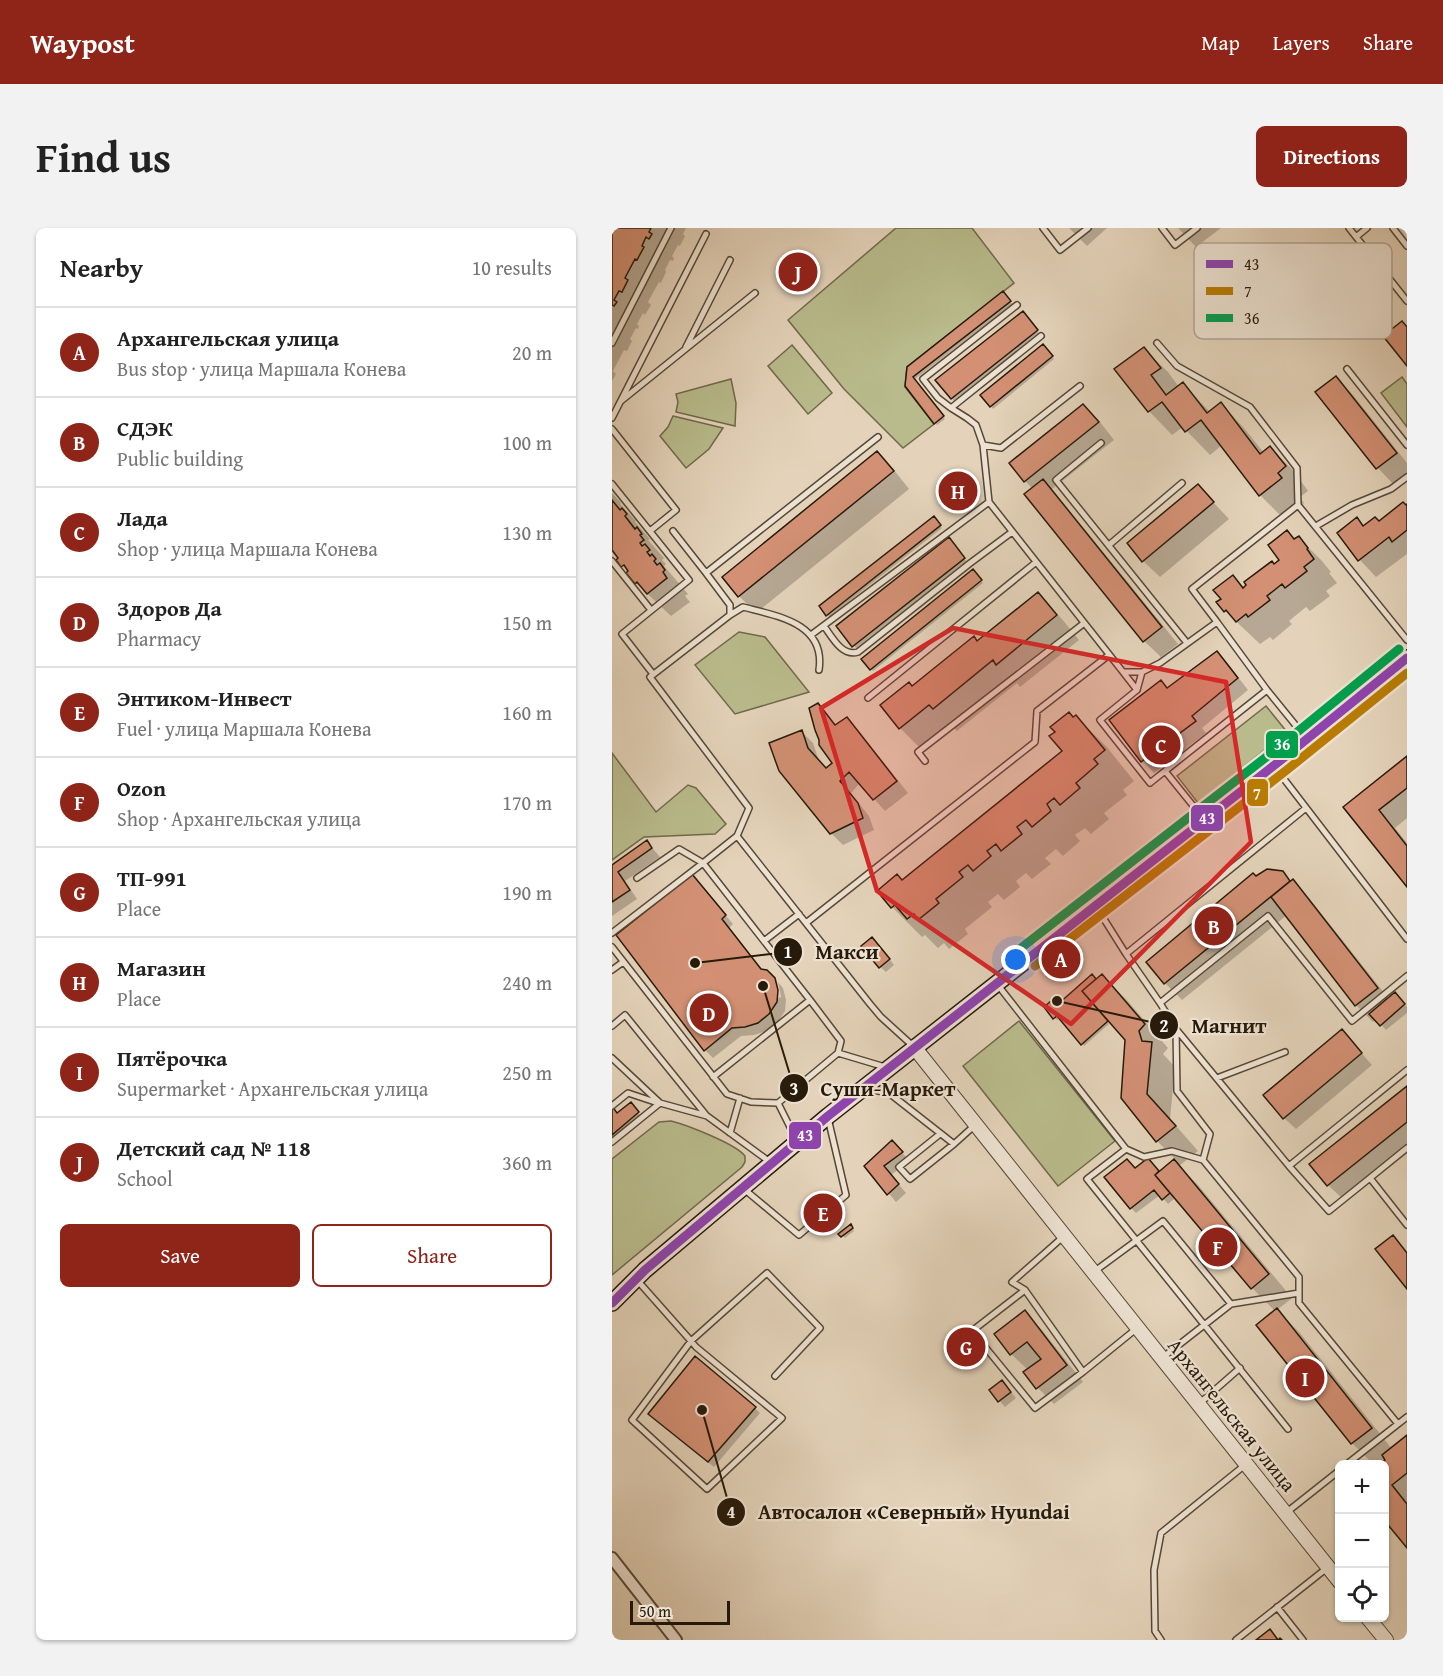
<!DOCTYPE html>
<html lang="en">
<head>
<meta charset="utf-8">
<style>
	:root { --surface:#fff; --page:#f2f2f2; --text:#222; --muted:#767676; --line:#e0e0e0; --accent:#8f2418 }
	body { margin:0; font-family:"Gentium Book Plus",serif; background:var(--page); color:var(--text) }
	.controls { position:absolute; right:18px; bottom:18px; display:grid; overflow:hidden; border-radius:9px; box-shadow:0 2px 4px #0004 }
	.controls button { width:54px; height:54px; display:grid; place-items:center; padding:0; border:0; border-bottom:2px solid var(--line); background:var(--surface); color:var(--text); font:30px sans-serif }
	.scale { position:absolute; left:18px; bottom:15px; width:100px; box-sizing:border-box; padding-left:6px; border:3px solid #271a0a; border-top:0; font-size:16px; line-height:21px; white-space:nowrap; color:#271a0a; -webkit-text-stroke:4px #ede2d2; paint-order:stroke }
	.you { position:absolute; left:404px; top:732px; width:21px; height:21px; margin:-15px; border:4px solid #fff; border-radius:50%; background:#1a73e8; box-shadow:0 0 0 9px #1a73e833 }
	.badge { display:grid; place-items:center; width:39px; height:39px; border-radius:50%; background:var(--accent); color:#fff; font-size:20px; font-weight:700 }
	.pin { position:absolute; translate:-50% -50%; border:3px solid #fff; box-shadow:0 2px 6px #0006 }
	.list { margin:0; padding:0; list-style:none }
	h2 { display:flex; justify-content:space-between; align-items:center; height:78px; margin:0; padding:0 24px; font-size:26px }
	h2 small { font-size:20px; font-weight:400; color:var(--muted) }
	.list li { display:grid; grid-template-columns:39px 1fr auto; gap:18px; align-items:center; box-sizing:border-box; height:90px; padding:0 24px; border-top:2px solid var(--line) }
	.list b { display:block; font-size:22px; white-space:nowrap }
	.list p { margin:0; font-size:20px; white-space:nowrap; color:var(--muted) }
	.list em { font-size:20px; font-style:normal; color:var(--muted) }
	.actions { display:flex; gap:12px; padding:18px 24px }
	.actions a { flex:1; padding:14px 0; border:2px solid var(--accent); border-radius:9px; text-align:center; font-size:21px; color:var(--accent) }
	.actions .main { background:var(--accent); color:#fff }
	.icon { flex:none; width:33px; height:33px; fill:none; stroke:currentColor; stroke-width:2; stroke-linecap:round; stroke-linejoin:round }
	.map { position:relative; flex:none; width:795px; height:1412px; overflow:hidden; border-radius:9px }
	header { display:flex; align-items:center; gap:36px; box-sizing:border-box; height:84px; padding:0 30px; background:var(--accent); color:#fff }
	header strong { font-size:28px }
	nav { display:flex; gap:33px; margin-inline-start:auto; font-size:21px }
	.intro { display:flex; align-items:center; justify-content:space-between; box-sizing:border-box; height:144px; padding:0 36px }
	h1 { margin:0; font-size:42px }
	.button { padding:15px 27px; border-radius:9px; background:var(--accent); color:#fff; font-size:21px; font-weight:700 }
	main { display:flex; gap:36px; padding:0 36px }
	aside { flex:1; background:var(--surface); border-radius:9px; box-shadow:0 2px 4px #0004 }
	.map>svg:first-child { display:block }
</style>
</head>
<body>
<header>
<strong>Waypost</strong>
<nav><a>Map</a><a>Layers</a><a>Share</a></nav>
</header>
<div class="intro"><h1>Find us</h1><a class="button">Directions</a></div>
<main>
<aside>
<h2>Nearby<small>10 results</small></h2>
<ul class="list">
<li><span class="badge">A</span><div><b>Архангельская улица</b><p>Bus stop · улица Маршала Конева</p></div><em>20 m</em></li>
<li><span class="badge">B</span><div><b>СДЭК</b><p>Public building</p></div><em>100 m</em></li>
<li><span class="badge">C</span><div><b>Лада</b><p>Shop · улица Маршала Конева</p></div><em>130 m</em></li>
<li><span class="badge">D</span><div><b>Здоров Да</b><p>Pharmacy</p></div><em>150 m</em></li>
<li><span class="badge">E</span><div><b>Энтиком-Инвест</b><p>Fuel · улица Маршала Конева</p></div><em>160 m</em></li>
<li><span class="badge">F</span><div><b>Ozon</b><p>Shop · Архангельская улица</p></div><em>170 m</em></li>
<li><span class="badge">G</span><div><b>ТП-991</b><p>Place</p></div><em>190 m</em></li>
<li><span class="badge">H</span><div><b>Магазин</b><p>Place</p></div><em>240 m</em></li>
<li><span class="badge">I</span><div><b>Пятёрочка</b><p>Supermarket · Архангельская улица</p></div><em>250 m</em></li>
<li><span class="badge">J</span><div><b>Детский сад № 118</b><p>School</p></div><em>360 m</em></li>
</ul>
<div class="actions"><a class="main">Save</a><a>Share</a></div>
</aside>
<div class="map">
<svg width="795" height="1412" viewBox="0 0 795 1412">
	<rect width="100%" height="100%" fill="#e4d3ba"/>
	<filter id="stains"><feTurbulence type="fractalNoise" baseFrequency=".00333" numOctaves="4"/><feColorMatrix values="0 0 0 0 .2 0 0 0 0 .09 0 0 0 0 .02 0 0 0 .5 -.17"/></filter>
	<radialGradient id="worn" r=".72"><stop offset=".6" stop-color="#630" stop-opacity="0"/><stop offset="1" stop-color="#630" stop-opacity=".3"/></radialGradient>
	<!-- green -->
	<path fill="#b9bb8c" stroke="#706a4b" stroke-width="1.5" d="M284 0H360L402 55 295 139 293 159 322 196 291 220 232 161 176 92Z
		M180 117 220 165 196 186 156 138Z
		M790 149 795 156V199L769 165Z
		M119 151 124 175 123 198 64 184 66 174 64 166Z
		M61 188 111 200 97 221 74 240 48 208 56 199Z
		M127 404 153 409 197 464 123 486 83 437Z
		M654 478 675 504 586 575 565 548Z
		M0 525 44 584 76 557 84 560 114 596 103 606 32 609 0 632Z
		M407 793 503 913 446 958 351 838Z
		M59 893C75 897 124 916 133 928V934L130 939 0 1047V931L47 894Z"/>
	<!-- shadow -->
	<path fill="#0003" d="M5 0H74L71 6 73 8 68 18 66 17 60 28 62 30 61 33 58 32 53 42 54 44 49 55 47 54 36 74 39 77 33 87 31 85 25 96 27 98 26 101 24 100 18 111 20 113 15 123 12 122 1 143 4 146 0 153V6Z
		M457 0H495L475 18Z
		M566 0H609L584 19Z
		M391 65 400 76 302 152 333 191 325 197 323 195 296 140Z
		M411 85 427 105 342 173 326 153Z
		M431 118 442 131 381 181 370 167Z
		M532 121 556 144 567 159 571 156 598 184 609 176 632 200 652 225 658 220 682 243 696 263 688 269 692 275 671 290 648 267 610 217 598 227 571 199 560 207 537 183Z
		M724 150 741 167 795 235V247L782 257 766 240 706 165Z
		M471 178 488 194 502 212 440 261 566 416 549 429 532 413 421 261 413 253Z
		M265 225 282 242 297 261 144 385 127 368Z
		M350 254 361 269 347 278 345 276Z
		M586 258 617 291 548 349 531 333Z
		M0 265 9 275 8 276 24 293 23 294 38 311 36 312 52 330 50 332 54 336 52 338 76 366 73 368 78 374 59 388 24 355 7 332 0 324Z
		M795 278V326L764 349 748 332 727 305 745 291 752 299 767 294Z
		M321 290 330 300 217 389 209 378Z
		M675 304 683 312 687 310 710 333 719 344 717 345 725 355 714 363 718 368 698 383 694 379 677 393 680 396 661 412 658 409 648 416 613 383 611 371 621 349 632 360 669 332Z
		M339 313 354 333 244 420 226 398Z
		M361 343 371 355 261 443 252 431Z
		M426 366 449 390 467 412 408 459 405 455 345 503 342 500 312 524 288 500 270 478 300 460 366 415Z
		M605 425 616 436 636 462 590 500 594 505 542 545 531 533 499 492 556 462Z
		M206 477 225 498 234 491 246 502 296 565 273 583 248 555 239 565 257 588 262 602 231 617 219 605 190 504 201 515 207 533 215 541 222 535Z
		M464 489 494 518 522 553 511 562 515 567 492 585 497 591 479 606 473 600 463 607 468 613 451 628 444 621 433 630 439 636 420 651 414 645 404 653 408 659 392 672 386 666 376 674 380 679 353 701 356 706 337 721 332 715 326 720 313 707 310 709 280 679 290 654 452 524 461 491Z
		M795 530V590L783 600 795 615V657L733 579Z
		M35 614 48 629 13 653 25 671 0 688V638Z
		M670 645 697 670 777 771 789 772 795 779V785L774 802 764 791 761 794 744 777 675 687 570 772 553 755 644 650Z
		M80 648 121 696 117 700 151 743 162 750 166 770 169 769 166 754 171 760 174 772 173 783 165 795 154 803 142 807 129 808 101 830 93 822Z
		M266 716 282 737 274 744 268 739Z
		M480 748 484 753 490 748 514 771 556 820 551 826 563 839 558 891 586 923 567 938 586 957 680 1070 665 1082 688 1105 780 1221 795 1209V1318L772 1236H761L740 1215 646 1097 663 1083 640 1060 564 969 556 976 548 967 524 985 519 980 524 942 542 937 548 945 564 932 545 913 510 869 515 811 488 780 486 782 497 796 472 818 448 790 445 792 434 780 445 779Z
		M730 803 760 837 684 901 672 890Z
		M795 860V924L733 973 716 957Z
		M18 876 28 887 0 910V880L5 886Z
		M280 914 298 933 279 947 294 965 284 974 254 938Z
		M239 998 242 1003 233 1010 229 1006Z
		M412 1084 429 1101 471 1154 442 1176 426 1160 416 1142 399 1126Z
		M359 1113 371 1129 361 1137 355 1132Z
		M395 1159 404 1170 393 1179 379 1163Z
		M143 1180 148 1185 102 1239 43 1191Z"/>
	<!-- building -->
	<path fill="#d39074" stroke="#271a0a" stroke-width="1.5" d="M4 0H39L37 4 40 6 37 11 34 9 30 18 32 19 25 32 23 31 13 50 16 52 10 64 7 63 2 72 5 74 2 78 0 77V2H2Z
		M391 63 399 73 301 149 332 188 322 196 293 158 295 139Z
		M411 83 426 102 339 171 323 152Z
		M790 93 795 99V138L771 108Z
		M431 116 441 128 378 179 368 167Z
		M532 119 549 140 539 147 554 167 571 154 595 185 609 174 648 226 658 218 674 238 666 245 670 250 647 268 589 192 573 204 550 174 536 184 502 141Z
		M724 148 785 225 764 241 703 164Z
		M471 176 487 194 412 254 397 235Z
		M265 223 282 243 126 369 110 349Z
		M348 249 360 266 344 277 332 261Z
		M431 251 550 399 531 414 412 266Z
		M586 256 602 274 530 334 515 315Z
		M0 272 8 282 10 280 15 286 13 288 23 301 25 299 30 306 28 307 32 312 28 315 30 318 33 316 38 322 35 324 38 328 40 326 44 331 42 333 45 337 48 335 53 342 51 344 55 350 35 366 25 354 23 356 14 345 16 343 12 337 9 339 4 332 6 330 0 322Z
		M791 274 794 277 795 276V302L780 314 777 309 746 333 725 305 745 289 751 298 763 289 767 293Z
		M322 288 329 297 214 388 207 378Z
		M675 302 682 311 687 308 696 320 695 321 702 331 692 339 695 343 673 360 670 356 655 368 658 372 636 389 634 386 624 394 614 382 612 384 604 374 609 371 601 362 621 347 631 360 634 357 632 354 660 333 662 336 667 332 656 317Z
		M337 309 353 330 240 419 224 398Z
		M361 341 370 352 258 442 249 431Z
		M426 364 445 387 384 437 381 432 321 481 317 477 287 501 268 477 297 454 300 458 362 408 365 413Z
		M605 423 626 450 580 488 584 493 529 534 497 492 549 452 555 460Z
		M206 475 223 497 235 489 285 553 261 572 237 544 228 553 246 575 251 590 218 606 167 543 157 515 190 502 196 520 214 540 220 535 207 517V512L203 502 197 480Z
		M457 484 461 489 464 487 493 522 482 531 486 536 464 555 468 560 448 577 442 570 435 576 439 583 420 599 414 592 405 599 410 606 389 623 384 616 375 623 379 628 361 643 356 637 347 644 351 649 324 671 327 675 306 692 302 686 295 691 283 677 279 680 265 663 285 646 290 652 450 523 437 508 443 504 438 499Z
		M795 528V560L767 582 795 618V659L731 579Z
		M35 612 40 620 6 644 18 662 0 674V637Z
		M655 641 671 643 678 653 552 756 534 734 641 645 644 648Z
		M80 646 114 687 110 691 149 741 155 742 163 750 166 762 165 774 157 786 146 795 133 799 120 800 92 823 4 707 49 671 47 669Z
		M681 651 766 760 743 778 659 669Z
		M260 709 278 731 267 740 249 718Z
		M480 746 484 751 470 763 496 793 469 817 445 788 441 791 432 779 440 772 445 777Z
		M490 746 533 796 527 803 530 813 540 814 535 866 564 898 544 914 509 870 513 812 470 763Z
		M783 764 793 776 768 798 757 786Z
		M730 801 750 825 671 891 651 867Z
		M795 858V894L715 958 697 936Z
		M19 874 27 884 0 907V878L5 885Z
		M280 912 291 924 272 938 287 956 275 967 252 938Z
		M536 930 547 943 543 947 558 965 550 972 542 962 518 981 492 949 515 931 523 940Z
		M562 931 657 1046 639 1061 543 947Z
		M239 996 241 1000 229 1009 226 1006Z
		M781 1007 795 1025V1061L763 1021Z
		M665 1080 760 1200 739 1216 644 1097Z
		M413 1082 455 1137 424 1161 411 1144 429 1131 415 1114 398 1127 382 1106Z
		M354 1105 367 1123 354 1133 341 1115Z
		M83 1128 144 1179 96 1234 36 1186Z
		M390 1152 399 1164 386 1174 377 1162Z
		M795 1207V1245L780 1257 795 1276V1320L772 1292V1236H767L773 1232 770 1227Z
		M658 1401 666 1412 668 1410 670 1412H644Z"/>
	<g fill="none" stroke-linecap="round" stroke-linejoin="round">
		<!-- service casing -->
		<g stroke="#564836" stroke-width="8">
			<path id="service" d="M431 0 448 22 476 0
				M550 0 563 17 585 0
				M737 0 795 73
				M781 0 795 18
				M744 9 755 0
				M405 77 311 151 326 170 339 180 429 108
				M0 115 59 0
				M545 115 565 138 638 179 685 240 686 277 795 412
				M74 119 118 32
				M735 141 795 217
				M9 173 143 65
				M339 180 355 190 364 197 371 217 377 274 511 444H530L548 435 605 394 655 462 694 510
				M0 190 94 6
				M0 201 64 282 38 303
				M489 215 444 252 575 415
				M371 217 389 220 468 158
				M0 256 77 352 10 406 41 446
				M704 298 740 277 779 261 795 249
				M61 303 94 345
				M497 317 570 255
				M0 333 39 382
				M118 387V377L94 345 266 209
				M605 394 580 361 686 277
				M212 398C220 409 230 429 246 424L357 336 400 304
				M199 407 377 274
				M511 444 525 462 488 492 538 555 553 543
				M525 462 530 444
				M256 470 423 335
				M313 533 306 524 471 396
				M662 538 795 711
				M591 590 553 543 655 462
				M125 608 137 580 38 449 118 387 131 379C165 388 214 395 207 442
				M485 680 514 726 548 775 564 801 565 863 598 906 591 932 687 1049V1075L786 1196 795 1189
				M194 695 423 514 425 483 497 427
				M0 705 91 635 67 621 25 650
				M152 713 187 686
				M0 719 115 866 139 874 166 875 226 825 229 813 198 772
				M514 726 694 580
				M0 742 11 734
				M385 756 514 921 475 951 676 1201
				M548 775 656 688 740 793 795 748
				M0 798 13 787 94 887
				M564 801 677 938
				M226 825 273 839
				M0 830 48 875
				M795 842 677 938 717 983 758 950 795 997
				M101 849 198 772 91 635 125 608 258 776 269 789 302 819
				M605 850 673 824
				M256 861 277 865 342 916 362 898
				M166 875 184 911
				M0 878 16 865 46 875
				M118 905 128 870
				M328 906 287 939 298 951 342 916
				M0 914 48 875 95 888 158 934
				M514 921 532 929 560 923 591 932
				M758 950 795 920
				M132 961 187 1007 234 967 216 890
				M451 1009 400 1054 413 1062 471 1144
				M483 1043 551 993 619 1076
				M25 1052 79 1113 84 1119 170 1190 95 1261 20 1192 79 1113 155 1045 208 1100 163 1148
				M413 1062 360 1103 423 1180 471 1144 524 1101
				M550 1130 619 1076 687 1065
				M588 1175 628 1140
				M735 1236 786 1196
				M675 1284 728 1242
				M665 1379 691 1412
				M549 1412 543 1403 542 1342 549 1305 633 1237
				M624 1412 715 1340"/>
		</g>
		<!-- minor casing -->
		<g stroke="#564836" stroke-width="14">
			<path id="minor" d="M0 1330 64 1412"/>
		</g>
		<!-- tertiary casing -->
		<g stroke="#564836" stroke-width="16">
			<path id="tertiary" d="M302 819 728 1354
				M756 1390 774 1412"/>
		</g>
		<!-- secondary casing -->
		<g stroke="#271a0a" stroke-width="18">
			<path id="secondary" d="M0 1075 33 1042 216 888 669 532 795 430"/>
		</g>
		<!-- service -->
		<use href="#service" stroke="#ede2d2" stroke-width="5"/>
		<!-- minor -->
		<use href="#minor" stroke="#ede2d2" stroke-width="10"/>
		<!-- tertiary -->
		<use href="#tertiary" stroke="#ede2d2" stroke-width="14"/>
		<!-- secondary -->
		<use href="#secondary" stroke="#ede2d2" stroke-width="15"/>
		<!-- bus-1 casing -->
		<g stroke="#ede2d2" stroke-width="14">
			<path id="bus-1" d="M0 1075 33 1042 216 888 669 532 795 430"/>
		</g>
		<!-- bus-2 casing -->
		<g stroke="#ede2d2" stroke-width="14">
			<path id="bus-2" d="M423 738 676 541 795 445"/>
		</g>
		<!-- bus-3 casing -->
		<g stroke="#ede2d2" stroke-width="14">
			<path id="bus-3" d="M409 720 662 523 787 421"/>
		</g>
		<!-- bus-1 -->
		<use href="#bus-1" stroke="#8e44ad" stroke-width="9"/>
		<!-- bus-2 -->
		<use href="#bus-2" stroke="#b97c03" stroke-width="9"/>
		<!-- bus-3 -->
		<use href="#bus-3" stroke="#029f4d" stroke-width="9"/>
	</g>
	<!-- marked area -->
	<path fill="#d62828" fill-opacity="0.2" stroke="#d62828" stroke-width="4.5" stroke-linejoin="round" d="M341 400 614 454 639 614 459 796 265 663 209 480Z"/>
	<g text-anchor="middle" stroke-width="4.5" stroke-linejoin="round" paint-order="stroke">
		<!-- street labels -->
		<g font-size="20" fill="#271a0a" stroke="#ede2d2">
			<text transform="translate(620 1187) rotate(51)" y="7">Архангельская улица</text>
		</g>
	</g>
	<!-- legend -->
	<rect x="582" y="15" width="198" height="96" rx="9" fill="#ede2d2" stroke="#b2a696" stroke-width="1.5"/>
	<rect x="594" y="32" width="27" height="8" fill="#8e44ad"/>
	<rect x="594" y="59" width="27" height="8" fill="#b97c03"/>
	<rect x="594" y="86" width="27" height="8" fill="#029f4d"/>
	<g font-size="16" fill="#271a0a">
		<text x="632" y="42">43</text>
		<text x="632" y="69">7</text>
		<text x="632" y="96">36</text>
	</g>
	<!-- callouts -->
	<path fill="none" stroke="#271a0a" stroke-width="2" d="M83 735L176 724M445 773L552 797M151 758L182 860M90 1182L119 1284"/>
	<g fill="#271a0a" stroke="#ede2d2" stroke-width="2">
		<circle cx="83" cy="735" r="6"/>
		<circle cx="445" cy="773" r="6"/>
		<circle cx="151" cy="758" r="6"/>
		<circle cx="90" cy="1182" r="6"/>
		<circle cx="176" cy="724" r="15"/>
		<circle cx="552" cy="797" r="15"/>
		<circle cx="182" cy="860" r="15"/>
		<circle cx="119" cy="1284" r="15"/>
	</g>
	<g font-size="18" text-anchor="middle" font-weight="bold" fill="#fff">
		<text x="176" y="730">1</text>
		<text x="552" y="804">2</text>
		<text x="182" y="867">3</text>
		<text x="119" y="1290">4</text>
	</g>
	<g font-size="21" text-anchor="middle" font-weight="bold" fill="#271a0a" stroke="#ede2d2" stroke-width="4.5" stroke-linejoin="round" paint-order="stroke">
		<text x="235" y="731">Макси</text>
		<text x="617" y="805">Магнит</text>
		<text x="276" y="868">Суши-Маркет</text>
		<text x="302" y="1291">Автосалон «Северный» Hyundai</text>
	</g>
	<g stroke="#ede2d2" stroke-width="2">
		<rect x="653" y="502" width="34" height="29" rx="6" fill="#029f4d"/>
		<rect x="634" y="550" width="23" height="29" rx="6" fill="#b97c03"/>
		<rect x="578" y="576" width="34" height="28" rx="6" fill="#8e44ad"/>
		<rect x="176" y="893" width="34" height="29" rx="6" fill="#8e44ad"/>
	</g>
	<g font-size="16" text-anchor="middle" font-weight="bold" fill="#fff">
		<text x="670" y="522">36</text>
		<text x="645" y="571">7</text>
		<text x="595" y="596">43</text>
		<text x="193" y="913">43</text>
	</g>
	<rect width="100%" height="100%" filter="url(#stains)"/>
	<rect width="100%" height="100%" fill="url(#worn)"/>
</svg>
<div class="controls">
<button>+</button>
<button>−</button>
<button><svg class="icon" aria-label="locate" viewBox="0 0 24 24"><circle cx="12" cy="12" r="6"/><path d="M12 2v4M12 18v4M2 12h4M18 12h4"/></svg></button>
</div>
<div class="scale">50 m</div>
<div class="you"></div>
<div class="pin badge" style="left:449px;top:731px">A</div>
<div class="pin badge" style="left:602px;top:698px">B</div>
<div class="pin badge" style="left:549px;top:517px">C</div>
<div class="pin badge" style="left:97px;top:785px">D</div>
<div class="pin badge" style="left:211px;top:985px">E</div>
<div class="pin badge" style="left:606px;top:1019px">F</div>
<div class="pin badge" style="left:354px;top:1119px">G</div>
<div class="pin badge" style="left:346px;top:263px">H</div>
<div class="pin badge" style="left:693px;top:1150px">I</div>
<div class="pin badge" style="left:186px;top:44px">J</div>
</div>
</main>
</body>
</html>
